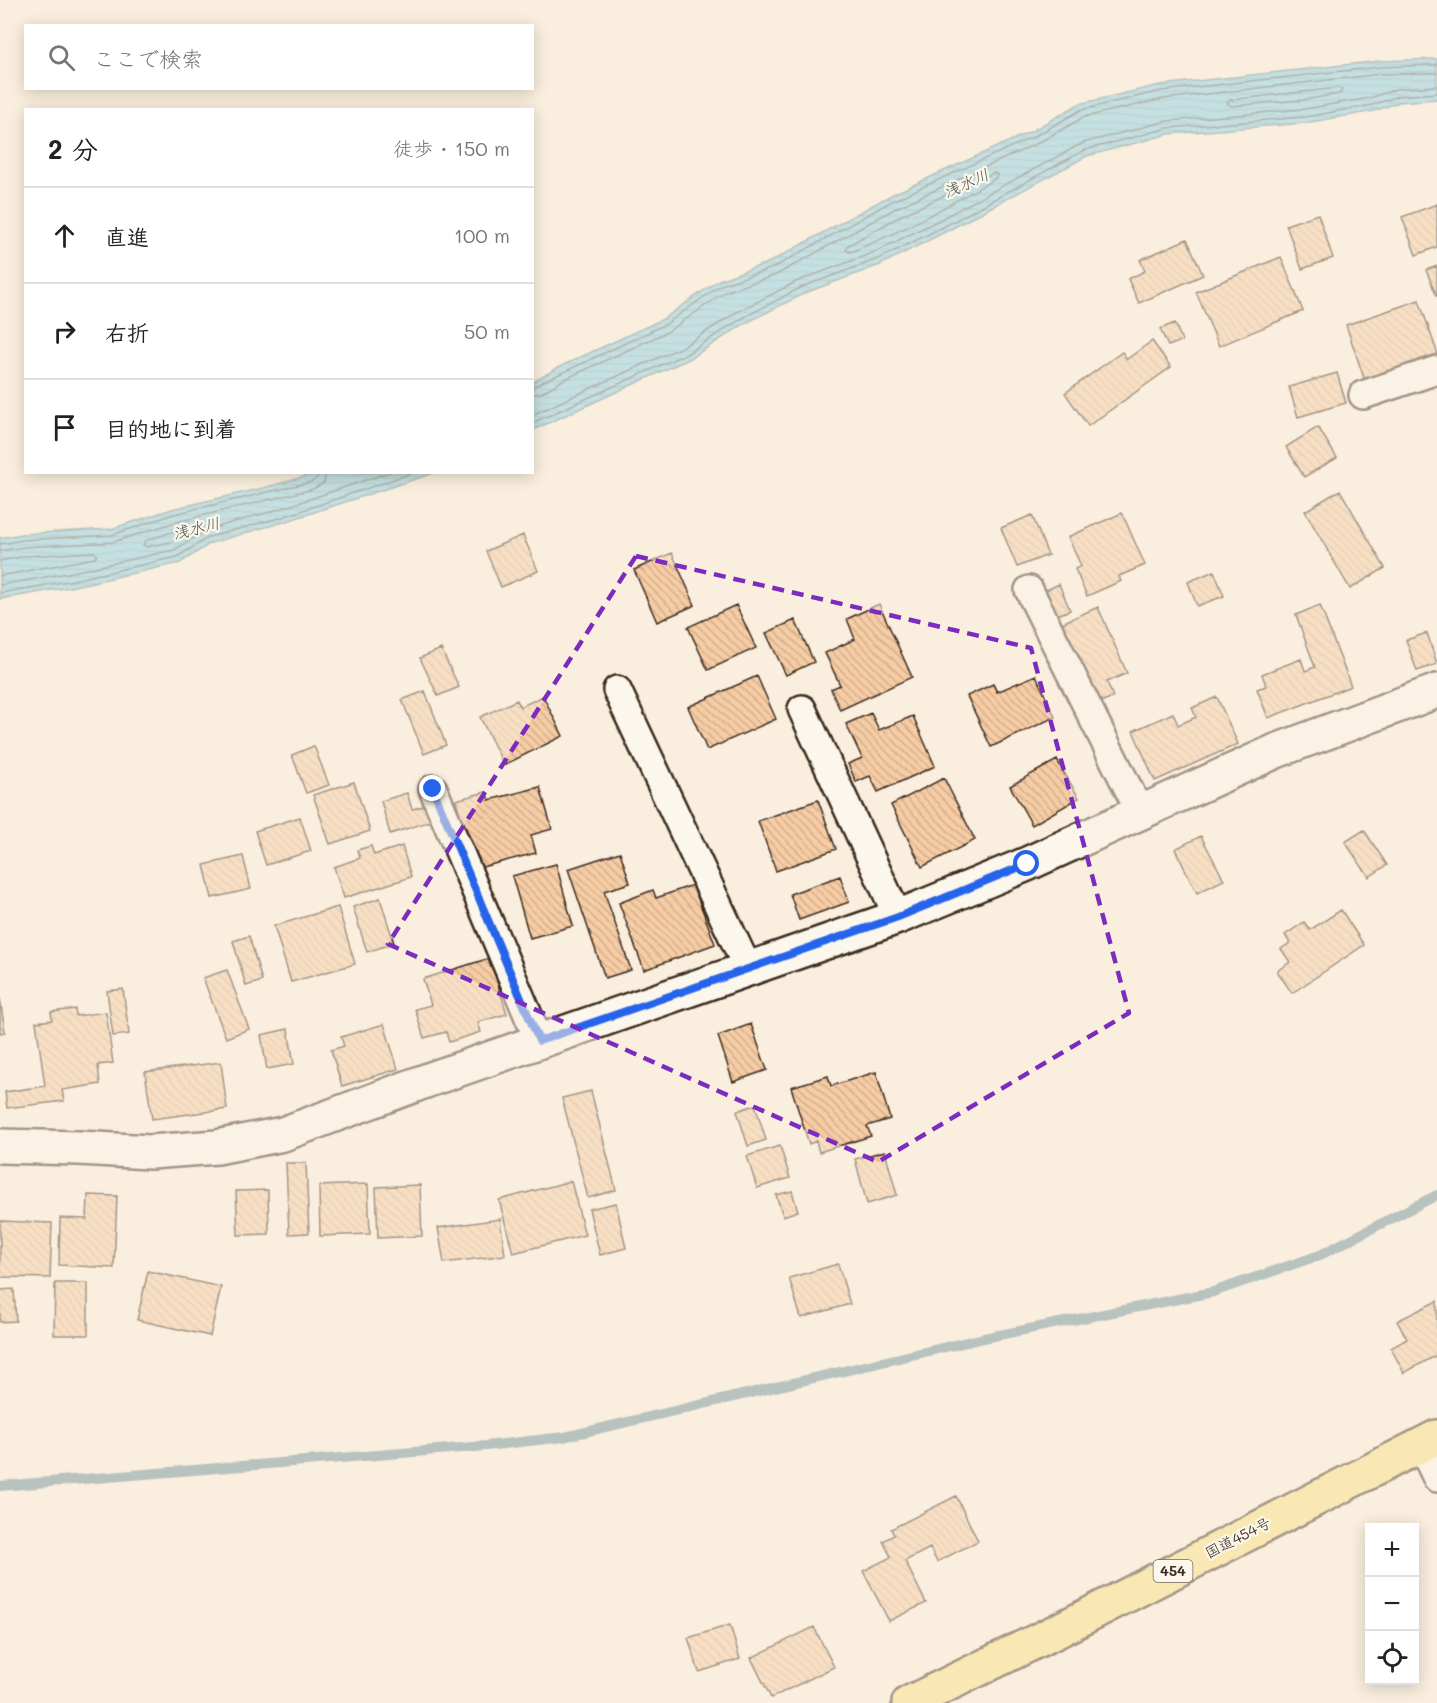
<!DOCTYPE html>
<html lang="ja">
<head>
<meta charset="utf-8">
<style>
	:root { --surface:#fff; --page:#f6f6f6; --text:#222; --muted:#767676; --line:#e0e0e0 }
	body { margin:0; font-family:Mali,"Klee One",sans-serif; background:var(--page); color:var(--text) }
	.controls { position:absolute; right:18px; bottom:18px; display:grid; overflow:hidden; border-radius:0px; box-shadow:0 3px 15px #0003 }
	.controls button { width:54px; height:54px; display:grid; place-items:center; padding:0; border:0; border-bottom:2px solid var(--line); background:var(--surface); color:var(--text); font:30px sans-serif }
	.stop { position:absolute; width:18px; height:18px; margin:-14px; border:4px solid #2563eb; border-radius:50%; background:#fff }
	.stop.end { background:#2563eb; border-color:#fff; box-shadow:0 2px 6px #0008 }
	.list { margin:0; padding:0; list-style:none }
	h2 { display:flex; justify-content:space-between; align-items:center; height:78px; margin:0; padding:0 24px; font-size:26px }
	h2 small { font-size:20px; font-weight:400; color:var(--muted) }
	.list li { display:grid; grid-template-columns:39px 1fr auto; gap:18px; align-items:center; box-sizing:border-box; height:96px; padding:0 24px; border-top:2px solid var(--line) }
	.list b { display:block; font-size:22px; white-space:nowrap }
	.list em { font-size:20px; font-style:normal; color:var(--muted) }
	.icon { flex:none; width:33px; height:33px; fill:none; stroke:currentColor; stroke-width:2; stroke-linecap:round; stroke-linejoin:round }
	.map { position:relative; flex:none; width:1437px; height:1703px; overflow:hidden }
	.search { position:absolute; background:var(--surface); box-shadow:0 3px 15px #0003; left:24px; top:24px; width:510px; height:66px; display:flex; align-items:center; gap:15px; box-sizing:border-box; padding:0 21px; border-radius:0px; color:var(--muted); font-size:22px }
	.panel { position:absolute; background:var(--surface); box-shadow:0 3px 15px #0003; left:24px; top:108px; width:510px; height:366px; border-radius:0px }
	.map>svg:first-child { display:block }
</style>
</head>
<body>
<div class="map">
<svg width="1437" height="1703" viewBox="0 0 1437 1703">
	<defs>
		<pattern id="water-rules" width="6" height="5" patternUnits="userSpaceOnUse" patternTransform="scale(1.5)"><rect width="6" height="5" fill="#86cfe7"/><path d="M0 2.5h6" fill="none" stroke="#75b2c6"/></pattern>
		<pattern id="building-back-hatch" width="6" height="6" patternUnits="userSpaceOnUse" patternTransform="scale(1.5)"><rect width="6" height="6" fill="#f5cca4"/><path d="M-1 5l2 2M0 0l6 6M5-1l2 2" fill="none" stroke="#d3af8d"/></pattern>
	</defs>
	<rect width="100%" height="100%" fill="#faeede"/>
	<filter id="ink" filterUnits="userSpaceOnUse"><feTurbulence type="fractalNoise" baseFrequency=".0167" numOctaves="2"/><feDisplacementMap in="SourceGraphic" scale="12" xChannelSelector="R" yChannelSelector="G"/><feConvolveMatrix kernelMatrix="1 2 1 2 8 2 1 2 1" color-interpolation-filters="sRGB"/></filter>
	<g filter="url(#ink)">
		<!-- water -->
		<path fill="url(#water-rules)" stroke="#688d97" stroke-width="1.5" d="M1437 59V99L1399 102 1374 111 1305 123 1169 134 1087 156 945 232 880 265 805 293 744 324 691 358 533 430V382L559 367 663 319 719 280 770 262 891 195 1032 131 1079 104 1160 85 1380 61Z
			M318 473H434L287 521 211 543 180 563 70 587 0 599V538L21 534 111 529 172 509 263 488Z"/>
		<g fill="none" stroke-linecap="round" stroke-linejoin="round">
			<!-- shore -->
			<path stroke="#596c6e" stroke-width="1.5" d="M1339 88 1342 90 1340 94 1302 100 1231 106 1227 103 1230 100Z
				M993 173 997 174 996 178C949 205 901 233 850 252L846 250 847 246 902 215Z
				M532 387 666 324 721 285 773 268 894 200 1035 136 1081 110 1161 91 1380 67 1437 65
				M532 394 541 393 565 379 669 331 725 292 776 275 898 207 1038 143 1084 117 1163 99 1381 74 1437 73
				M532 415 684 346 737 312 798 281 875 252 939 220 1083 143 1167 121 1304 109 1370 98 1396 89 1437 86
				M532 423 688 353 741 319 802 287 878 259 943 227 1085 150 1168 128 1305 117 1372 105 1398 96 1437 93
				M178 530 181 531V535L171 542 146 547 143 545 145 541Z
				M0 544 23 540 112 535 174 514 311 482 317 478 319 472
				M0 551 24 547 113 542 176 522 313 489 324 483 326 472
				M0 561 25 556 94 552 97 555 95 558 0 576
				M0 585 68 573 174 550 207 530 283 508 390 472
				M0 593 69 581 177 557 209 537 286 516 415 472"/>
			<!-- stream -->
			<path stroke="#688d97" stroke-width="10" d="M0 1486 486 1446 564 1437 984 1338 1213 1292 1320 1255 1437 1195"/>
		</g>
		<!-- building -->
		<path fill="url(#building-back-hatch)" stroke="#3b2a1e" stroke-width="1.5" d="M1437 204V247L1416 255 1402 217Z
			M1318 214 1333 258 1302 269 1286 225Z
			M1187 239 1203 275 1139 303 1128 279 1145 271 1140 260Z
			M1281 257 1303 311 1219 346 1196 292Z
			M1437 266V297L1426 270Z
			M1419 300 1437 352V360L1366 384 1346 325Z
			M1175 323 1182 341 1168 346 1160 329Z
			M1152 341 1171 367 1088 426 1065 393 1122 352 1127 359Z
			M1337 373 1346 403 1298 417 1289 387Z
			M1318 427 1337 458 1304 477 1286 447Z
			M1340 490 1385 568 1350 589 1305 511Z
			M1122 513 1145 565 1119 576 1121 581 1087 596 1075 569 1081 566 1068 537Z
			M1032 515 1048 555 1017 567 1001 528Z
			M523 535 538 571 501 587 486 551Z
			M672 553 695 605 657 622 634 570Z
			M1214 571 1224 596 1197 606 1188 582Z
			M1059 584 1070 610 1057 615 1046 590Z
			M879 604 912 677 840 710 831 689 840 685 825 653 855 639 847 619Z
			M736 605 756 648 708 670 688 627Z
			M1320 605 1351 686 1268 718 1257 689 1266 686 1262 674 1301 659 1305 671 1315 667 1296 615Z
			M1098 607 1127 673 1107 682 1113 697 1095 704 1060 624Z
			M795 620 814 662 786 675 766 633Z
			M1427 633 1437 664 1417 671 1406 640Z
			M441 649 459 687 438 696 420 658Z
			M1036 675 1055 717 991 747 967 696 993 684 997 692Z
			M757 676 776 719 707 750 688 707Z
			M425 691 446 745 424 754 402 700Z
			M543 696 563 736 504 765 480 717 517 700 520 707Z
			M1217 697 1238 744 1155 781 1133 731 1173 713 1178 725 1196 717 1192 708Z
			M871 713 879 730 913 716 935 766 878 792 870 776 856 782 848 764 862 758 846 724Z
			M314 746 329 785 306 793 292 755Z
			M1057 760 1079 798 1032 825 1010 786Z
			M944 778 975 840 922 867 891 805Z
			M354 782 370 831 330 844 313 795Z
			M540 787 552 829 531 835 536 853 474 869 456 800 486 792 489 800Z
			M407 793 412 809 427 805 431 821 390 834 381 801Z
			M818 800 836 849 776 871 758 821Z
			M300 817 311 851 266 865 255 831Z
			M1364 830 1387 865 1369 877 1345 842Z
			M1201 836 1224 880 1197 893 1175 849Z
			M371 846 374 855 402 846 411 877 344 898 334 867 360 858 357 850Z
			M620 852 630 883 604 891 631 970 605 978 568 869Z
			M243 856 251 889 212 898 204 865Z
			M556 864 573 926 530 938 512 876Z
			M840 876 849 902 799 920 790 894Z
			M693 885 715 944 644 970 619 903 653 890 656 898Z
			M380 898 394 943 367 952 353 907Z
			M338 907 355 964 291 982 274 926Z
			M1341 910 1364 945 1292 993 1277 971 1290 962 1281 949 1290 943 1285 935 1304 922 1310 930Z
			M249 936 262 981 246 986 233 941Z
			M490 958 507 1014 478 1022 481 1032 449 1042 446 1032 424 1038 415 1009 431 1005 423 979Z
			M227 970 249 1029 226 1038 203 978Z
			M123 989 129 1034 113 1036 107 991Z
			M0 998 5 1032 0 1033Z
			M75 1009 76 1016 106 1012 113 1063 98 1065 100 1084 62 1090 64 1101 7 1108 5 1092 45 1086 36 1022 52 1020 51 1012Z
			M384 1024 398 1069 342 1086 331 1050 344 1046 341 1037Z
			M751 1024 767 1070 733 1082 718 1036Z
			M288 1029 294 1064 267 1069 261 1035Z
			M221 1062 227 1109 152 1119 145 1072Z
			M876 1072 890 1119 867 1126 871 1136 819 1152 816 1141 809 1144 791 1087 828 1076 831 1086Z
			M591 1091 616 1190 588 1198 562 1098Z
			M755 1105 766 1140 748 1146 737 1111Z
			M780 1146 790 1178 757 1188 747 1156Z
			M885 1151 897 1195 867 1204 855 1159Z
			M286 1163H306L309 1233 289 1234Z
			M571 1181 585 1235 513 1253 499 1200Z
			M368 1184 370 1234 320 1236 319 1186Z
			M420 1185 422 1236 378 1238 376 1187Z
			M268 1190 269 1234 238 1235 236 1191Z
			M792 1191 798 1211 783 1216 776 1195Z
			M88 1195 117 1196 114 1268 59 1265 60 1218 87 1219Z
			M616 1203 626 1248 600 1255 589 1209Z
			M500 1219 505 1255 444 1263 438 1228Z
			M0 1221 52 1223 50 1278 0 1277Z
			M838 1264 850 1304 801 1318 789 1278Z
			M148 1271 221 1287 210 1336 137 1320Z
			M55 1283H88V1335H54Z
			M14 1289 16 1321 0 1322V1290Z
			M1437 1301V1355L1404 1373 1391 1348 1407 1339 1397 1321Z
			M956 1496 978 1541 937 1562 930 1548 905 1561 926 1603 889 1621 863 1571 891 1557 883 1541 894 1535 891 1529Z
			M730 1625 740 1659 699 1672 688 1638Z
			M814 1627 834 1667 771 1698 751 1658Z"/>
		<g fill="none" stroke-linecap="round" stroke-linejoin="round">
			<!-- street casing -->
			<g stroke="#3b2a1e" stroke-width="32">
				<path id="street" d="M1363 395 1437 370
					M1029 590 1140 812
					M617 690 748 969
					M802 709 898 917
					M433 789 539 1041
					M1421 1445 1437 1478"/>
			</g>
			<!-- secondary casing -->
			<g stroke="#3b2a1e" stroke-width="38">
				<path id="secondary" d="M0 1146 79 1148 150 1152 217 1147 283 1134 431 1079 898 917 1027 864 1276 751 1437 691"/>
			</g>
			<!-- highway casing -->
			<g stroke="#3b2a1e" stroke-width="38">
				<path id="highway" d="M909 1703 1057 1631 1437 1437"/>
			</g>
			<!-- street -->
			<use href="#street" stroke="#fbf7ec" stroke-width="27"/>
			<!-- secondary -->
			<use href="#secondary" stroke="#fbf7ec" stroke-width="33"/>
			<!-- highway -->
			<use href="#highway" stroke="#fbe180" stroke-width="33"/>
		</g>
	</g>
	<g fill="none" stroke-linecap="round" stroke-linejoin="round" filter="url(#ink)">
		<!-- route -->
		<path stroke="#2563eb" stroke-width="8" d="M433 789 539 1041 898 917 1027 864"/>
	</g>
	<!-- marked area -->
	<path d="M0 0H1437V1703H0ZM636 556 1031 648 1129 1013 878 1162 388 944Z" fill="#faeede" fill-opacity=".55" fill-rule="evenodd"/>
	<path fill="none" stroke="#7b2cbf" stroke-width="4.5" stroke-dasharray="12 8" stroke-linejoin="round" d="M636 556 1031 648 1129 1013 878 1162 388 944Z"/>
	<g text-anchor="middle" stroke-width="4.5" stroke-linejoin="round" paint-order="stroke">
		<!-- shield labels -->
		<rect fill="#fbf7ec" stroke="#75685c" stroke-width="1.5" x="1153.5" y="1560" width="39" height="22" rx="4.5"/>
		<g font-size="14" font-weight="bold" fill="#3b2a1e">
			<text x="1173" y="1576">454</text>
		</g>
		<!-- street labels -->
		<g font-size="15" fill="#3b2a1e" stroke="#fbf7ec">
			<text transform="translate(1238 1538) rotate(-27)" y="5">国道454号</text>
		</g>
		<!-- water labels -->
		<g font-size="16" font-style="italic" fill="#4e5350" stroke="#fbf7ec">
			<text transform="translate(966 183) rotate(-24)" y="6">浅水川</text>
			<text transform="translate(196 528) rotate(-14)" y="6">浅水川</text>
		</g>
	</g>
</svg>
<div class="controls">
<button>+</button>
<button>−</button>
<button><svg class="icon" aria-label="locate" viewBox="0 0 24 24"><circle cx="12" cy="12" r="6"/><path d="M12 2v4M12 18v4M2 12h4M18 12h4"/></svg></button>
</div>
<div class="stop" style="left:1027px;top:864px"></div>
<div class="stop end" style="left:433px;top:789px"></div>
<div class="search"><svg class="icon" aria-label="search" viewBox="0 0 24 24"><circle cx="10" cy="10" r="6"/><path d="M15 15l6 6"/></svg>ここで検索</div>
<section class="panel">
<h2>2 分<small>徒歩 · 150 m</small></h2>
<ul class="list">
<li><svg class="icon" aria-label="ahead" viewBox="0 0 24 24"><path d="M12 20V5M6 11l6-6 6 6"/></svg><div><b>直進</b></div><em>100 m</em></li>
<li><svg class="icon" aria-label="right" viewBox="0 0 24 24"><path d="M7 20v-9h11M14 6l5 5-5 5"/></svg><div><b>右折</b></div><em>50 m</em></li>
<li><svg class="icon" aria-label="arrive" viewBox="0 0 24 24"><path d="M6 21V4h12l-3 4 3 4H6"/></svg><div><b>目的地に到着</b></div></li>
</ul>
</section>
</div>
</body>
</html>
